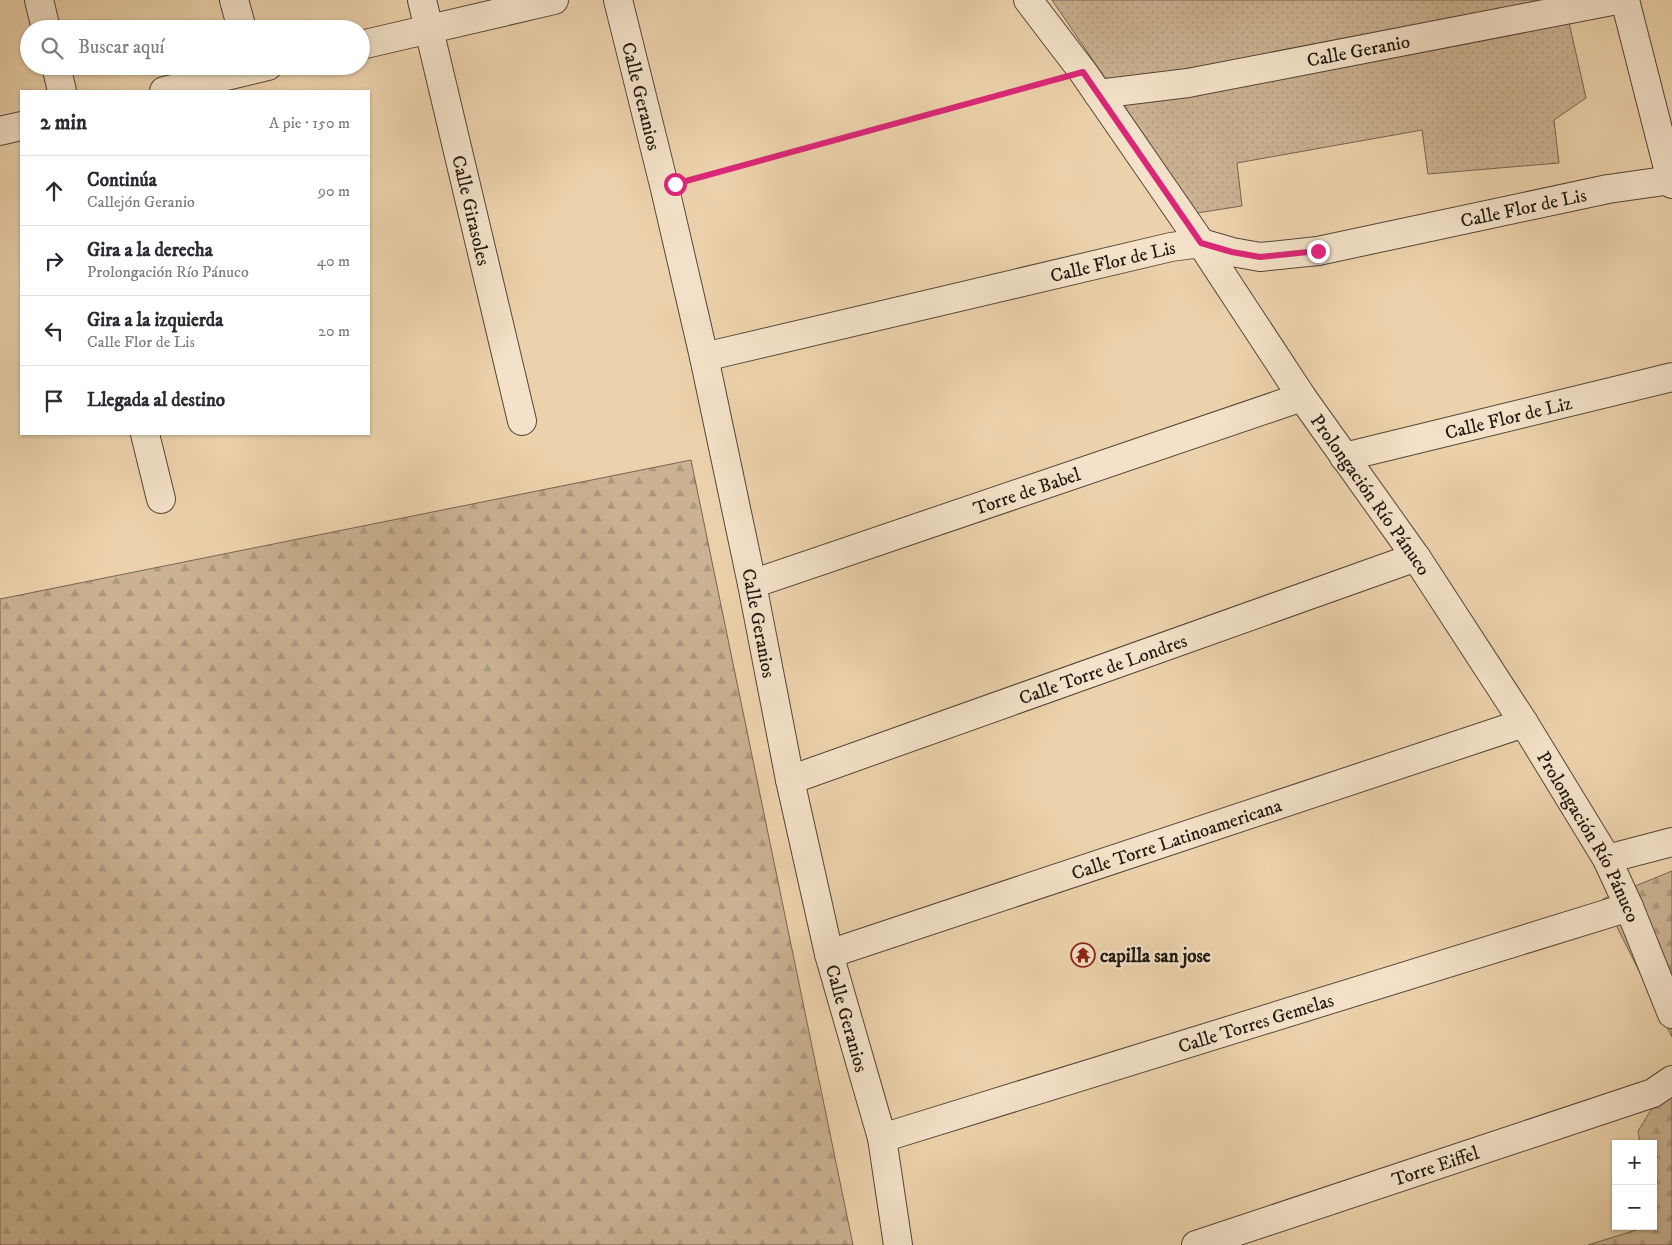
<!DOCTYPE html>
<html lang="es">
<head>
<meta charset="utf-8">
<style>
	:root { --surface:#fff; --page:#f2f2f3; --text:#2b2b33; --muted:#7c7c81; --line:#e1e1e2 }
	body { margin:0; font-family:"IM FELL DW Pica",serif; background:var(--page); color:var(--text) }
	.controls { position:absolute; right:15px; bottom:15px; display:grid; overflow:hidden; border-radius:0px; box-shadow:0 1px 4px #0004 }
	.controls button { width:45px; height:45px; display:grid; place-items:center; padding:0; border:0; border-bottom:1px solid var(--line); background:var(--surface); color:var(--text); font:25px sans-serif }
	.stop { position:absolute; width:15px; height:15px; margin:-11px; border:4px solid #db2777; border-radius:50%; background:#fff }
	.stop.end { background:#db2777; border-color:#fff; box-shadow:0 1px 5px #0008 }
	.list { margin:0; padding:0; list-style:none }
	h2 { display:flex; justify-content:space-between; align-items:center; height:65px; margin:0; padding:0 20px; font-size:21px }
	h2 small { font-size:16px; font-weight:400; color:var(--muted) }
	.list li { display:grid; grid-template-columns:32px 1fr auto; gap:15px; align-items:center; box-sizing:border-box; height:70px; padding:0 20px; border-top:1px solid var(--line) }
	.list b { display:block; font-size:19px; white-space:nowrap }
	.list p { margin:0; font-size:16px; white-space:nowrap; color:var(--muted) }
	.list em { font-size:16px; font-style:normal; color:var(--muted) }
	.icon { flex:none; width:28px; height:28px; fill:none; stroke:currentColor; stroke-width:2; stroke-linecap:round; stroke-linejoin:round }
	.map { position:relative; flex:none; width:1672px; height:1245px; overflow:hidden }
	.search { position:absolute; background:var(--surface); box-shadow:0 1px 4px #0004; left:20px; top:20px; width:350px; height:55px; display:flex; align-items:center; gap:12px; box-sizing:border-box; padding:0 18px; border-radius:28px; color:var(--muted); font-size:19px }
	.panel { position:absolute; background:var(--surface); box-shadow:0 1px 4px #0004; left:20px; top:90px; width:350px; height:345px; border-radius:0px }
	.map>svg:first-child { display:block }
</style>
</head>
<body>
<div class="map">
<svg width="1672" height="1245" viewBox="0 0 1672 1245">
	<defs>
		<pattern id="grass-dots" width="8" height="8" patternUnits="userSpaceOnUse" patternTransform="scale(1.25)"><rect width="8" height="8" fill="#cab292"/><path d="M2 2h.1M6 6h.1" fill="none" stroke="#ad987d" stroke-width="1.8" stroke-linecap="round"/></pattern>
		<pattern id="forest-firs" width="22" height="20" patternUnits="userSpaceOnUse" patternTransform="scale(1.25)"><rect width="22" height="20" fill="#cab292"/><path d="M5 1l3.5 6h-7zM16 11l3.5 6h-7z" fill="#ad987d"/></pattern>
	</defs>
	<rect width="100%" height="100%" fill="#ecd2ac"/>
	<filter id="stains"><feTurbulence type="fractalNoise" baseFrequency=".004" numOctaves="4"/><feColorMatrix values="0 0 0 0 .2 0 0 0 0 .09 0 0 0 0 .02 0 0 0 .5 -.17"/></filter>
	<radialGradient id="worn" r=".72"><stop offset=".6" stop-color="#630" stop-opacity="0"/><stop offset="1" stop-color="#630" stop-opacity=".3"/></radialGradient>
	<!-- grass -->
	<path fill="url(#grass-dots)" stroke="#766552" d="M1052 0H1564L1586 98 1554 120 1559 163 1428 174 1422 130 1237 163 1242 206 1197 213Z"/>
	<!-- forest -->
	<path fill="url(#forest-firs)" stroke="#766552" d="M691 460 853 1245H0V599Z
		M1672 871V1037L1603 899Z
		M1672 1076V1245H1588L1649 1226H1653V1144H1640L1638 1131Z"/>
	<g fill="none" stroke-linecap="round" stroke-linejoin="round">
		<!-- street casing -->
		<g stroke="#544638" stroke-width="30">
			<g id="street">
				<path d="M39 0 46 29"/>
				<path d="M234 0 242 29"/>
				<path id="s1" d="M422 0 522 421"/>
				<path id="s2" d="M618 0 665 189 704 357 752 584 790 780 829 954 882 1138 898 1245"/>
				<path id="s3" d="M1028 0 1083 72 1201 243 1302 397 1416 557 1524 723 1607 859 1629 907 1672 1014"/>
				<path d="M1625 0 1672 184"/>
				<path d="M361 45 554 0"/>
				<path d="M56 66 62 91"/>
				<path d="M164 91 268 66"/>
				<path id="s4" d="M1098 94 1188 83 1617 0"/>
				<path d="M0 131 21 126"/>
				<path id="s5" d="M704 357 1171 247 1201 243 1232 252 1260 257 1318 251 1608 189 1671 180"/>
				<path d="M145 434 161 499"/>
				<path id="s6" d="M1344 457 1672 377"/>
				<path id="s7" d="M752 584 1302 397"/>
				<path id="s8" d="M790 780 1416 557"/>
				<path d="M1607 859 1672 842"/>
				<path id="s9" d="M829 954 1524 723"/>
				<path id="s10" d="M882 1138 1629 907"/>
				<path id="s11" d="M1196 1245 1653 1093 1672 1080"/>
			</g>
		</g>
		<!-- path -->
		<path stroke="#221811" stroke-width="3" stroke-dasharray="1 2.5" stroke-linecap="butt" d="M693 179 1052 81"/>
		<!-- street -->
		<use href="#street" stroke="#f3e2c9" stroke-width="28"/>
	</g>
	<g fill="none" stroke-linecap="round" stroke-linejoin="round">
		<!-- route -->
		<path stroke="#db2777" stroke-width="6" d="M675 184 1083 72 1201 243 1232 252 1260 257 1318 251"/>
	</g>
	<!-- icons -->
	<defs>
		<g id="temple-ring" transform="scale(1.25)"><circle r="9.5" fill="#f3e2c9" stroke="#8f2418" stroke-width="1.5"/><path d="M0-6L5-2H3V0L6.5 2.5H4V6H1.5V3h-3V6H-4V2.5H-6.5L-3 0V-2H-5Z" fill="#8f2418"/></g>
	</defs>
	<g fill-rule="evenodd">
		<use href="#temple-ring" x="1083" y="955"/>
	</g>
	<g text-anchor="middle" stroke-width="4.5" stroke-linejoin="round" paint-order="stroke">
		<!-- street labels -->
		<g font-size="19" fill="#221811" stroke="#f3e2c9">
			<text dy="7" stroke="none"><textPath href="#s4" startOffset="264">Calle Geranio</textPath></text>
			<text dy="7" stroke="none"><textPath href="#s2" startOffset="99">Calle Geranios</textPath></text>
			<text dy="7" stroke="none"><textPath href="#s5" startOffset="839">Calle Flor de Lis</textPath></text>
			<text dy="7" stroke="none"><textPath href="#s1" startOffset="216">Calle Girasoles</textPath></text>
			<text dy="7" stroke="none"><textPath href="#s5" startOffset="420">Calle Flor de Lis</textPath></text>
			<text dy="7" stroke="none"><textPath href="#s6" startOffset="169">Calle Flor de Liz</textPath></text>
			<text dy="7" stroke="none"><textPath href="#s7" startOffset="290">Torre de Babel</textPath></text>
			<text dy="7" stroke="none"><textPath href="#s3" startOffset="602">Prolongación Río Pánuco</textPath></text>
			<text dy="7" stroke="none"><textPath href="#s2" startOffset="639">Calle Geranios</textPath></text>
			<text dy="7" stroke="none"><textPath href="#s8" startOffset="332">Calle Torre de Londres</textPath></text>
			<text dy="7" stroke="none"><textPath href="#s3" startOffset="1008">Prolongación Río Pánuco</textPath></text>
			<text dy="7" stroke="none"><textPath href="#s9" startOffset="366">Calle Torre Latinoamericana</textPath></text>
			<text dy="7" stroke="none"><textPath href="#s2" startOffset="1044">Calle Geranios</textPath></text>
			<text dy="7" stroke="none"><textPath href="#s10" startOffset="391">Calle Torres Gemelas</textPath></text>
			<text dy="7" stroke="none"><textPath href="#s11" startOffset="252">Torre Eiffel</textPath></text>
		</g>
		<!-- poi labels -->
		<g font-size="19" font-weight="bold" fill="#221811" stroke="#f3e2c9" text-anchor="start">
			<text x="1100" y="962">capilla san jose</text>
		</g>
	</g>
	<rect width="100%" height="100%" filter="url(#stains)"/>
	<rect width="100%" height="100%" fill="url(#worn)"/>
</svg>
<div class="controls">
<button>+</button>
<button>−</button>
</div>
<div class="stop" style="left:675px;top:184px"></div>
<div class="stop end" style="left:1318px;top:251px"></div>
<div class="search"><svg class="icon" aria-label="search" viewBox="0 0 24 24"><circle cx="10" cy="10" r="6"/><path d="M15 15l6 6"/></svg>Buscar aquí</div>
<section class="panel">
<h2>2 min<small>A pie · 150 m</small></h2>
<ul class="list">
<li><svg class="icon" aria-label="ahead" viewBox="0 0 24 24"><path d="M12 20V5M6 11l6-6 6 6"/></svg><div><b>Continúa</b><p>Callejón Geranio</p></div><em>90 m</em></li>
<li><svg class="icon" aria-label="right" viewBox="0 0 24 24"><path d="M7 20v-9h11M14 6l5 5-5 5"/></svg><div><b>Gira a la derecha</b><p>Prolongación Río Pánuco</p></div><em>40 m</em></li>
<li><svg class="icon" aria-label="left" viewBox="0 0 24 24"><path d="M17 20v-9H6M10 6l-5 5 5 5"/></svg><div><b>Gira a la izquierda</b><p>Calle Flor de Lis</p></div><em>20 m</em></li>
<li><svg class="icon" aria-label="arrive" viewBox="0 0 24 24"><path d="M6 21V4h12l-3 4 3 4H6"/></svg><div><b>Llegada al destino</b></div></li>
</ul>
</section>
</div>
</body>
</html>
